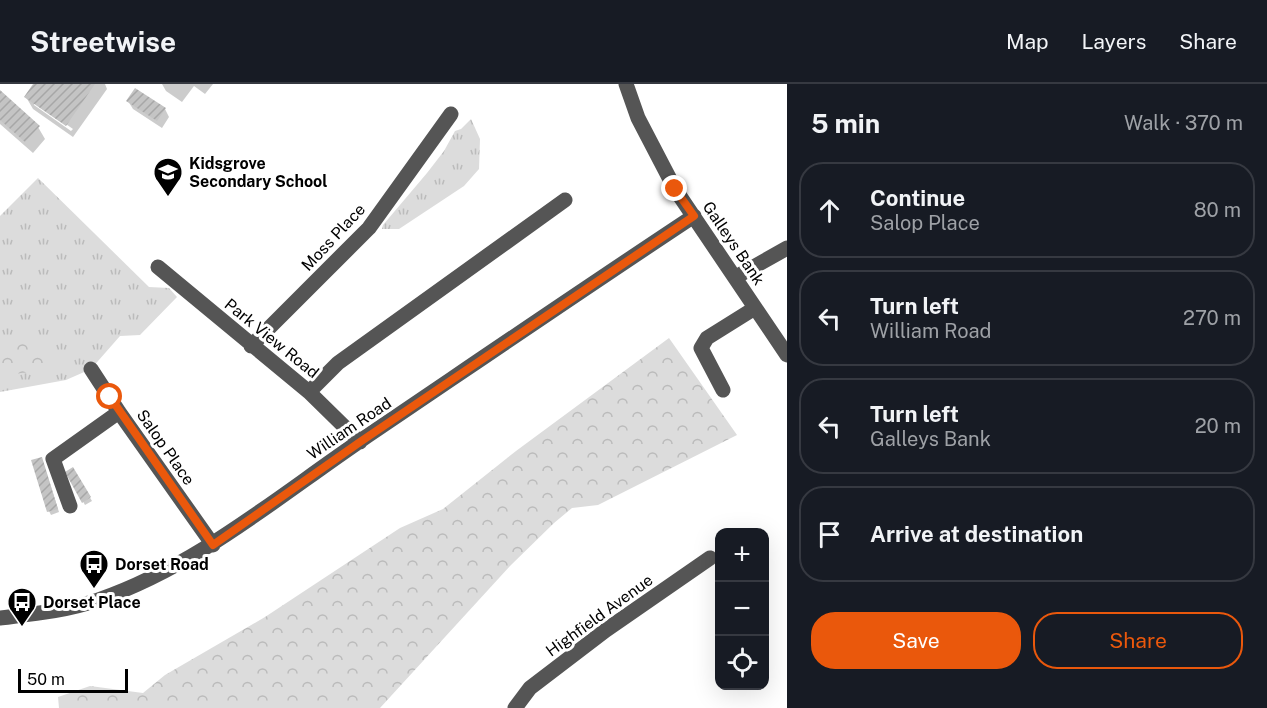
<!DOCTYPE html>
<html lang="en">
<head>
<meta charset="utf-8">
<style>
	:root { --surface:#171b24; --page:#242831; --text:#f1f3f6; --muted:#9ea1a6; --line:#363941; --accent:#ea580c }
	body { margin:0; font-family:"Public Sans",sans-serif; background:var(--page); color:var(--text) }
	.controls { position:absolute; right:18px; bottom:18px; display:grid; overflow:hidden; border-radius:12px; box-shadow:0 6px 24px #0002 }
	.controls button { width:54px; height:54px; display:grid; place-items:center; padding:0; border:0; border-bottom:2px solid var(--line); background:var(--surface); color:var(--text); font:30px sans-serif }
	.scale { position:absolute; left:18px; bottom:15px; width:110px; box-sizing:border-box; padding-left:6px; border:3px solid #000; border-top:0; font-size:16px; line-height:21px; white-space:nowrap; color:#000; -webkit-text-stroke:4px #fff; paint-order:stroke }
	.stop { position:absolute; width:18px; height:18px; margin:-14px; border:4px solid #ea580c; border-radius:50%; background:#fff }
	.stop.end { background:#ea580c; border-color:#fff; box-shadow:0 2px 6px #0008 }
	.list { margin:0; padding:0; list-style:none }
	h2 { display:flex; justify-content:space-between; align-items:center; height:78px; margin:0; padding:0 24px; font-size:26px }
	h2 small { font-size:20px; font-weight:400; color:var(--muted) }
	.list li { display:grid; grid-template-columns:39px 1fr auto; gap:18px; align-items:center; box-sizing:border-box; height:96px; margin:0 12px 12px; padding:0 12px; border:2px solid var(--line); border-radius:24px }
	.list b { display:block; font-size:22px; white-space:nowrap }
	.list p { margin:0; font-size:20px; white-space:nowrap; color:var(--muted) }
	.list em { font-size:20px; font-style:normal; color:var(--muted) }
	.actions { display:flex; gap:12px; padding:18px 24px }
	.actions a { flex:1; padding:14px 0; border:2px solid var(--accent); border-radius:24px; text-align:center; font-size:21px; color:var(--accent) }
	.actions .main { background:var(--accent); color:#fff }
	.icon { flex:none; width:33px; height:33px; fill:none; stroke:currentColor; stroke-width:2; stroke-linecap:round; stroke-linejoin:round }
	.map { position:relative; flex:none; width:787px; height:624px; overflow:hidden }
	header { display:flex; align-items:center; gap:36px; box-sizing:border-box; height:84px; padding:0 30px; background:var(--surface); border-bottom:2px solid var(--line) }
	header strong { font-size:28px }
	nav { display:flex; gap:33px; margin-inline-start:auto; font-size:21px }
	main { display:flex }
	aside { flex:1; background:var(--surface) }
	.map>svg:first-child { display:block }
</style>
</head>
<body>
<header>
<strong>Streetwise</strong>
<nav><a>Map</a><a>Layers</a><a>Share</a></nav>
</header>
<main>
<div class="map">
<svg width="787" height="624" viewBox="0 0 787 624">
	<defs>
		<pattern id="grass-tufts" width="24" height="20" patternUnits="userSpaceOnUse" patternTransform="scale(1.5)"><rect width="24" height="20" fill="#dcdcdc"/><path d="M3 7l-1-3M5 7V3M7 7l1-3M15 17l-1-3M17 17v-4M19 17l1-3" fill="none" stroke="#bbb"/></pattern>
		<pattern id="forest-crowns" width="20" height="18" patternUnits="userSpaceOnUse" patternTransform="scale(1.5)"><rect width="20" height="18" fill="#dcdcdc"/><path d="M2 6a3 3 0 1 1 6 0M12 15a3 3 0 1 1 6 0" fill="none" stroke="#bbb"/></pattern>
		<pattern id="building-hatch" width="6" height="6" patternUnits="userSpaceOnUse" patternTransform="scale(1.5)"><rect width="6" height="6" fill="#c4c4c4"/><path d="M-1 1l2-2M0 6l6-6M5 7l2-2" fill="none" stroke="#a7a7a7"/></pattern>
	</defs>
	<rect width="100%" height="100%" fill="#fff"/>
	<!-- grass -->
	<path fill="url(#grass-tufts)" d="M471 35 480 55 479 85 464 102 399 145H382L383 141 427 89 444 67 455 47 461 45Z
		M38 94 149 203 169 204 177 213 140 251 120 252 91 285 66 296 0 308V132Z"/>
	<!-- forest -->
	<path fill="url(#forest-crowns)" d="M669 254 737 351 598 421 572 424 554 439 510 482 380 624H59L58 613 90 602 143 609 165 591 265 533 400 444 443 425 516 367Z
		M16 255C33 256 44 267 55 279L37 287 0 292V266Z"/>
	<!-- shadow -->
	<path fill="#0003" fill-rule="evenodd" d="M35 0H105L107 5 73 53 33 25 26 13ZM34 18 73 45 71 47 34 21Z
		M162 0H213L205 10 194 2 182 18 166 7Z
		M0 8 38 43 45 55 33 69 0 40Z
		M128 17 165 25 169 33 162 44 133 25Z
		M43 378 59 428 51 431 49 427Z
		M73 385 92 417 85 421 67 389Z"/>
	<!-- building -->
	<path fill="url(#building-hatch)" d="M33 0H95L66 42 24 13Z
		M135 4 166 24 157 37 126 17Z
		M0 6 40 42 25 58 0 36Z
		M42 373 58 425 47 428 31 376Z
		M73 383 91 413 82 419 65 388Z"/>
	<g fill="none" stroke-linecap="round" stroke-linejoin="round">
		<!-- minor -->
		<path stroke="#555" stroke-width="15" d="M626 0 638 34 675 105 787 271
			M158 183 309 308 360 358
			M736 193 787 164
			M251 262 369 144 451 30
			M91 285 119 328 213 461
			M723 306 701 264 707 254 755 224
			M309 308 338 279 565 116
			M70 422 53 375 119 328
			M0 534C33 530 66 527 98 516 196 482 275 415 360 357 471 282 582 206 694 132
			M515 624 530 604 606 546 710 474"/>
	</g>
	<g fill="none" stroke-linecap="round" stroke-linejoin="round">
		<!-- route -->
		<path stroke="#ea580c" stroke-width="8" d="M110 313 213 461 360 358 694 132 675 105"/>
	</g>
	<!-- icons -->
	<defs>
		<g id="school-pin" transform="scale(1.5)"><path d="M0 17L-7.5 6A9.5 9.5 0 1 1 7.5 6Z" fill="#000" stroke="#fff"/><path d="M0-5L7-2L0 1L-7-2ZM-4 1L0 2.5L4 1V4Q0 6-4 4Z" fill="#fff"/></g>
		<g id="bus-pin" transform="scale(1.5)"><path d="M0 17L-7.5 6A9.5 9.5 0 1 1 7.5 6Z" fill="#000" stroke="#fff"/><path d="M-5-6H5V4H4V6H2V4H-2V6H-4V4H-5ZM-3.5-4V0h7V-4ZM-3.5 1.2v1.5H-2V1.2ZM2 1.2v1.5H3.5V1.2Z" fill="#fff"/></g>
	</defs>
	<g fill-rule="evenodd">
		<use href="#school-pin" x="168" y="88"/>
		<use href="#bus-pin" x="94" y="480"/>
		<use href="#bus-pin" x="22" y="518"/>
	</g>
	<g text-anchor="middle" stroke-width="6" stroke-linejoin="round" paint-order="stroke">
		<!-- poi labels -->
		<g font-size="16" font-weight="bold" fill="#000" stroke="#fff" text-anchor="start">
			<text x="189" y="85">Kidsgrove<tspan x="189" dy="18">Secondary School</tspan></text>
			<text x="115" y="486">Dorset Road</text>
			<text x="43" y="524">Dorset Place</text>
		</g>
		<!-- street labels -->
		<g font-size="16" fill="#000" stroke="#fff">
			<text transform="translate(333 153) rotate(-47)" y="6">Moss Place</text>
			<text transform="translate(734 159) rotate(56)" y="6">Galleys Bank</text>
			<text transform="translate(272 254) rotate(39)" y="6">Park View Road</text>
			<text transform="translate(349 344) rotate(-34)" y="6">William Road</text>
			<text transform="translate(166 363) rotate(55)" y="6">Salop Place</text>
			<text transform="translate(599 531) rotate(-36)" y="6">Highfield Avenue</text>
		</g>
	</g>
</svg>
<div class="controls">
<button>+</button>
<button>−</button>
<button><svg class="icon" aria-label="locate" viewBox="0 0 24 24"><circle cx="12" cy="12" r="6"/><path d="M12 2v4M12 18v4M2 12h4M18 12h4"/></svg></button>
</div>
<div class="scale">50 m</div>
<div class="stop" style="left:110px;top:313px"></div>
<div class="stop end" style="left:675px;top:105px"></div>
</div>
<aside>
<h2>5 min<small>Walk · 370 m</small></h2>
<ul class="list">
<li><svg class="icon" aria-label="ahead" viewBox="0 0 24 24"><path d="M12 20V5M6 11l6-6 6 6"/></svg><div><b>Continue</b><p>Salop Place</p></div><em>80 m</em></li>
<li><svg class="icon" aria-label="left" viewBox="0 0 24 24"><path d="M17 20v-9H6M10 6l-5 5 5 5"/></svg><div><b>Turn left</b><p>William Road</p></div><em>270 m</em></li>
<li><svg class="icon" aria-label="left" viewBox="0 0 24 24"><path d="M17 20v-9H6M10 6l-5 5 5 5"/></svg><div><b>Turn left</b><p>Galleys Bank</p></div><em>20 m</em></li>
<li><svg class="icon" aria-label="arrive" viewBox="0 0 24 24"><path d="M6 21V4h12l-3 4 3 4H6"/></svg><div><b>Arrive at destination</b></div></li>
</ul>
<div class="actions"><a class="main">Save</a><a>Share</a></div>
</aside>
</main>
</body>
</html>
